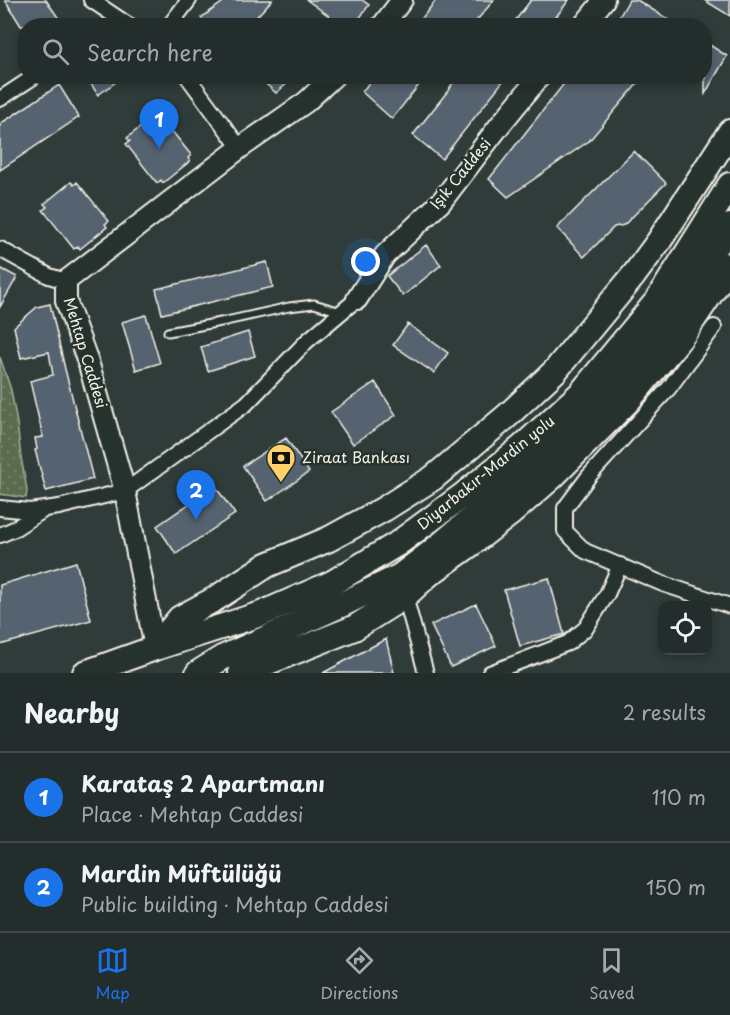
<!DOCTYPE html>
<html lang="en">
<head>
<meta charset="utf-8">
<style>
	:root { --surface:#232d2c; --page:#2b3534; --text:#f1f3f6; --muted:#a3a8a9; --line:#404948; --accent:#1a73e8 }
	body { margin:0; font-family:"Playpen Sans",sans-serif; background:var(--page); color:var(--text) }
	.controls { position:absolute; right:18px; bottom:18px; display:grid; overflow:hidden; border-radius:12px; box-shadow:0 3px 9px #0003 }
	.controls button { width:54px; height:54px; display:grid; place-items:center; padding:0; border:0; border-bottom:2px solid var(--line); background:var(--surface); color:var(--text); font:30px sans-serif }
	.you { position:absolute; left:366px; top:262px; width:21px; height:21px; margin:-15px; border:4px solid #fff; border-radius:50%; background:#1a73e8; box-shadow:0 0 0 9px #1a73e833 }
	.badge { display:grid; place-items:center; width:39px; height:39px; border-radius:50%; background:var(--accent); color:#fff; font-size:20px; font-weight:700 }
	.pin { position:absolute; translate:-50% -50px; filter:drop-shadow(0 2px 3px #0008) }
	.pin::after { content:''; position:absolute; top:32px; width:21px; height:18px; background:inherit; clip-path:polygon(0 0,100% 0,50% 100%) }
	.list { margin:0; padding:0; list-style:none }
	h2 { display:flex; justify-content:space-between; align-items:center; height:78px; margin:0; padding:0 24px; font-size:26px }
	h2 small { font-size:20px; font-weight:400; color:var(--muted) }
	.list li { display:grid; grid-template-columns:39px 1fr auto; gap:18px; align-items:center; box-sizing:border-box; height:90px; padding:0 24px; border-top:2px solid var(--line) }
	.list b { display:block; font-size:22px; white-space:nowrap }
	.list p { margin:0; font-size:20px; white-space:nowrap; color:var(--muted) }
	.list em { font-size:20px; font-style:normal; color:var(--muted) }
	.icon { flex:none; width:33px; height:33px; fill:none; stroke:currentColor; stroke-width:2; stroke-linecap:round; stroke-linejoin:round }
	.map { position:relative; flex:none; width:730px; height:673px; overflow:hidden }
	.search { position:absolute; background:var(--surface); box-shadow:0 3px 9px #0003; left:18px; right:18px; top:18px; height:66px; display:flex; align-items:center; gap:15px; box-sizing:border-box; padding:0 21px; border-radius:24px; color:var(--muted); font-size:22px }
	.sheet { height:258px; background:var(--surface) }
	nav { display:flex; justify-content:space-around; align-items:center; box-sizing:border-box; height:84px; border-top:2px solid var(--line); background:var(--surface); font-size:16px; color:var(--muted) }
	nav a { display:grid; justify-items:center; gap:3px }
	nav .on { color:var(--accent) }
	.map>svg:first-child { display:block }
</style>
</head>
<body>
<div class="map">
<svg width="730" height="673" viewBox="0 0 730 673">
	<defs>
		<pattern id="park-dots" width="8" height="8" patternUnits="userSpaceOnUse" patternTransform="scale(1.5)"><rect width="8" height="8" fill="#5a6c4e"/><path d="M2 2h.1M6 6h.1" fill="none" stroke="#728168" stroke-width="1.8" stroke-linecap="round"/></pattern>
	</defs>
	<rect width="100%" height="100%" fill="#2f3c3a"/>
	<filter id="ink" filterUnits="userSpaceOnUse"><feTurbulence type="fractalNoise" baseFrequency=".0167" numOctaves="2"/><feDisplacementMap in="SourceGraphic" scale="12" xChannelSelector="R" yChannelSelector="G"/><feConvolveMatrix kernelMatrix="1 2 1 2 8 2 1 2 1" color-interpolation-filters="sRGB"/></filter>
	<g filter="url(#ink)">
		<!-- park -->
		<path fill="url(#park-dots)" stroke="#a7ae9b" stroke-width="1.5" d="M0 357 11 390 17 423 21 457 27 490 26 498 0 494Z"/>
		<!-- building -->
		<path fill="#54626f" stroke="#f4f1e8" stroke-width="1.5" d="M5 0H46L64 26H21Z
			M226 0H272L248 26H207L201 18Z
			M307 0H362L369 5 354 26H343Z
			M436 0H494L472 26H416Z
			M531 0H569L549 26H511Z
			M629 0H637L679 26H614Z
			M704 0H730V16Z
			M705 42 727 56 705 94Z
			M86 76H124L98 95Z
			M257 76H296L276 93Z
			M374 76H426L392 119 362 92Z
			M458 76H507L442 159 413 135 451 87H450Z
			M570 76H644L589 141 508 197 489 179Z
			M59 85 79 117 0 170V124Z
			M154 116 156 119 160 116 191 155 188 158 190 161 163 183 161 180 157 183 126 144 130 141 127 138Z
			M634 151 666 183 624 225 614 227 584 257 557 228Z
			M71 182 74 185 77 182 109 221 105 224 107 227 80 249 78 246 74 249 43 210 47 207 44 204Z
			M426 245 441 265 403 296 387 276Z
			M267 262 273 287 162 314 156 289Z
			M0 268 17 277 0 307Z
			M50 304 65 369 93 479 46 491 35 450 37 449 35 438 43 437 30 381 53 375 49 352 21 358 14 327 37 307Z
			M146 315 160 363 136 370 122 322Z
			M408 324 448 353 434 373 393 345Z
			M248 332 255 356 208 371 201 347Z
			M375 382 396 415 353 444 331 412Z
			M286 438 309 472 267 501 243 466Z
			M215 486 235 514 176 554 157 526Z
			M76 562 91 620 0 645V585Z
			M549 578 564 634 520 646 504 590Z
			M476 604 496 646 451 667 431 625Z
			M386 639 394 673H323Z"/>
		<g fill="none" stroke-linecap="round" stroke-linejoin="round">
			<!-- lane casing -->
			<g stroke="#f4f1e8" stroke-width="11">
				<path id="lane" d="M168 332 226 321 289 307 314 304 341 312"/>
			</g>
			<!-- street casing -->
			<g stroke="#f4f1e8" stroke-width="18">
				<path id="street" d="M91 0 130 26
					M169 26 189 0
					M187 76 240 148
					M0 99 35 76
					M0 249 49 276 66 281
					M714 327 669 388 589 476 565 508V531L585 551 663 584 730 606
					M0 508 30 511 59 507 125 491 246 404 307 341 357 299
					M0 535 14 529 42 511
					M405 596 426 673
					M490 673 568 643 586 628 607 594 620 565"/>
			</g>
			<!-- secondary casing -->
			<g stroke="#f4f1e8" stroke-width="24">
				<path id="secondary" d="M382 26 402 0
					M583 26 604 0
					M357 299 385 255 441 202 500 125 540 76
					M155 648 125 491 89 365 66 301V281L240 148 306 102 334 76"/>
			</g>
			<!-- highway casing -->
			<g stroke="#f4f1e8" stroke-width="28">
				<path id="highway" d="M155 648 180 618 215 599 267 565 329 539 384 509 433 478 507 416 555 371 634 275 659 241 730 132
					M85 673 155 648 261 614 332 583 397 544 462 496 522 447 581 393 657 301 730 185
					M198 673 222 658 343 604 400 576 433 551 493 501 556 445 637 358 656 334 730 226
					M241 673 354 628 405 596 429 574 471 544 511 513 552 477 628 401 685 332 730 265"/>
			</g>
			<!-- lane -->
			<use href="#lane" stroke="#26332d" stroke-width="7"/>
			<!-- street -->
			<use href="#street" stroke="#26332d" stroke-width="14"/>
			<!-- secondary -->
			<use href="#secondary" stroke="#26332d" stroke-width="20"/>
			<!-- highway -->
			<use href="#highway" stroke="#26332d" stroke-width="24"/>
		</g>
	</g>
	<!-- icons -->
	<defs>
		<g id="bank-pin" transform="scale(1.5)"><path d="M0 17L-7.5 6A9.5 9.5 0 1 1 7.5 6Z" fill="#ffd166" stroke="#26332d"/><path d="M-6-4H6V4H-6ZM0-2.3a2.3 2.3 0 1 0 0 4.6a2.3 2.3 0 1 0 0-4.6Z" fill="#111"/></g>
	</defs>
	<g fill-rule="evenodd">
		<use href="#bank-pin" x="281" y="458"/>
	</g>
	<g text-anchor="middle" stroke-width="5" stroke-linejoin="round" paint-order="stroke">
		<!-- street labels -->
		<g font-size="15" fill="#f4f1e8" stroke="#26332d">
			<text transform="translate(461 174) rotate(-51)" y="5">Işık Caddesi</text>
			<text transform="translate(85 353) rotate(73)" y="5">Mehtap Caddesi</text>
			<text transform="translate(486 473) rotate(-39)" y="5">Diyarbakır-Mardin yolu</text>
		</g>
		<!-- poi labels -->
		<g font-size="15" fill="#f4f1e8" stroke="#26332d" text-anchor="start">
			<text x="302" y="463">Ziraat Bankası</text>
		</g>
	</g>
</svg>
<div class="controls">
<button><svg class="icon" aria-label="locate" viewBox="0 0 24 24"><circle cx="12" cy="12" r="6"/><path d="M12 2v4M12 18v4M2 12h4M18 12h4"/></svg></button>
</div>
<div class="you"></div>
<div class="pin badge" style="left:159px;top:149px">1</div>
<div class="pin badge" style="left:196px;top:520px">2</div>
<div class="search"><svg class="icon" aria-label="search" viewBox="0 0 24 24"><circle cx="10" cy="10" r="6"/><path d="M15 15l6 6"/></svg>Search here</div>
</div>
<section class="sheet">
<h2>Nearby<small>2 results</small></h2>
<ul class="list">
<li><span class="badge">1</span><div><b>Karataş 2 Apartmanı</b><p>Place · Mehtap Caddesi</p></div><em>110 m</em></li>
<li><span class="badge">2</span><div><b>Mardin Müftülüğü</b><p>Public building · Mehtap Caddesi</p></div><em>150 m</em></li>
</ul>
</section>
<nav>
<a class="on"><svg class="icon" aria-label="map" viewBox="0 0 24 24"><path d="M3 6l6-2 6 2 6-2v14l-6 2-6-2-6 2zM9 4v14M15 6v14"/></svg>Map</a>
<a><svg class="icon" aria-label="directions" viewBox="0 0 24 24"><path d="M12 3l9 9-9 9-9-9zM9 14v-3h6M13 9l2 2-2 2"/></svg>Directions</a>
<a><svg class="icon" aria-label="saved" viewBox="0 0 24 24"><path d="M7 4h10v16l-5-4-5 4z"/></svg>Saved</a>
</nav>
</body>
</html>
